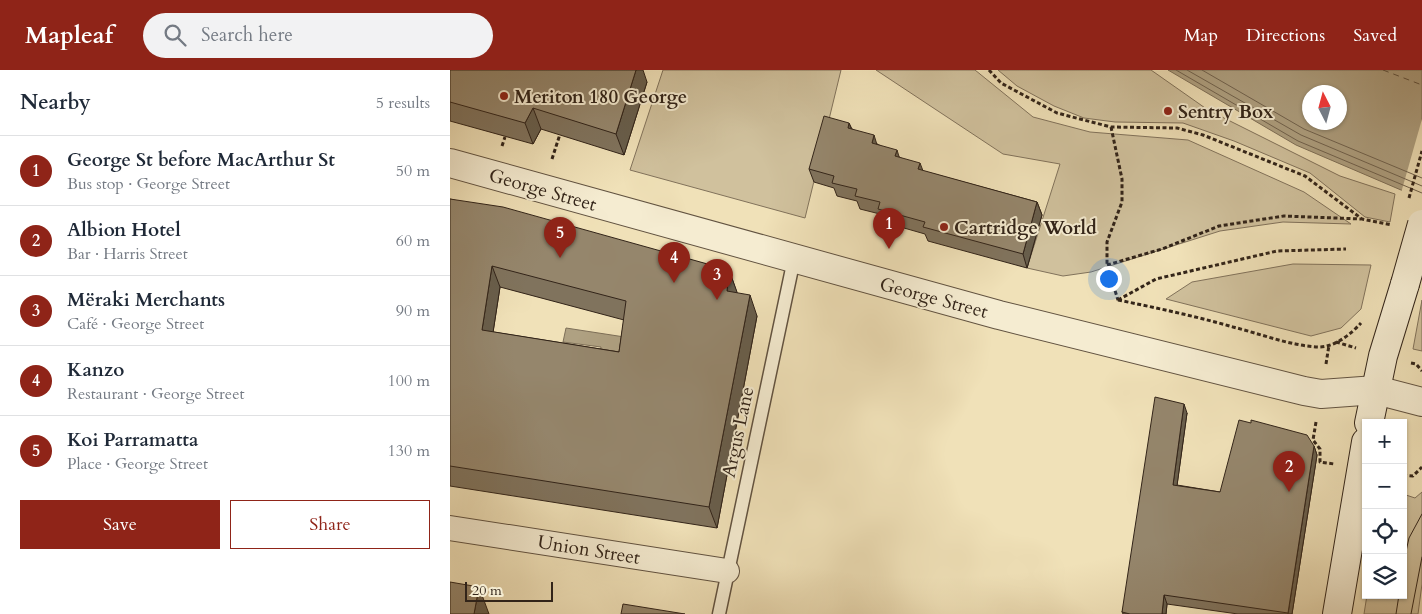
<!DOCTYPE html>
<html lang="en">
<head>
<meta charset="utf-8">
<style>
	:root { --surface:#fff; --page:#f2f2f3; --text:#1f2937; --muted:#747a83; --line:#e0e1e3; --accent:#8f2418 }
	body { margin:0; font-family:Cardo,serif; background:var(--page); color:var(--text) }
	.controls { position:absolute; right:15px; bottom:15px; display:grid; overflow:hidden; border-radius:0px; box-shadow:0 1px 4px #0004 }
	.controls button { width:45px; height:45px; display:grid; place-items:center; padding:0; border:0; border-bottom:1px solid var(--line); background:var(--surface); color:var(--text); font:25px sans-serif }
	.compass { position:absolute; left:852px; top:15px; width:45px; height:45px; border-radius:50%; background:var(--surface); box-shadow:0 1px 4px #0004; rotate:354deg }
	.scale { position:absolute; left:15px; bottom:12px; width:88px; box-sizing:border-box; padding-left:5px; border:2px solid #322419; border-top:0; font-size:14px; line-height:18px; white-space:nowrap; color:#322419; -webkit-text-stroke:4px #f5ecd1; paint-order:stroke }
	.you { position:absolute; left:658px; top:208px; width:18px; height:18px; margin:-12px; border:4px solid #fff; border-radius:50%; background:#1a73e8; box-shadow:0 0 0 8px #1a73e833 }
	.badge { display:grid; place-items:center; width:32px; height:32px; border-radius:50%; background:var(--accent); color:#fff; font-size:16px; font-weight:700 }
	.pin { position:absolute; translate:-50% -41px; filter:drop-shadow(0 1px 2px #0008) }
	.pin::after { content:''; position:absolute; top:26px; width:18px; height:15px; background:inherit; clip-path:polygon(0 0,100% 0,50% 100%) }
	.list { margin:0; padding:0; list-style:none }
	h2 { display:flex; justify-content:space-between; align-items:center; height:65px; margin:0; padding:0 20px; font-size:21px }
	h2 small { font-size:16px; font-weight:400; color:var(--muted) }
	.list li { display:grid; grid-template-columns:32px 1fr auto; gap:15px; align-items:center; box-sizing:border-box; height:70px; padding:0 20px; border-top:1px solid var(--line) }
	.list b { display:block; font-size:19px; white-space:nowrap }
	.list p { margin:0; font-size:16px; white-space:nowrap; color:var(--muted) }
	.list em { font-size:16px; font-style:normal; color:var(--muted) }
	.actions { display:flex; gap:10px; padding:15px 20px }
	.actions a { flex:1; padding:11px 0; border:1px solid var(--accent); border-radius:0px; text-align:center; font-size:18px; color:var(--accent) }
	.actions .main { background:var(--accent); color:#fff }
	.icon { flex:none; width:28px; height:28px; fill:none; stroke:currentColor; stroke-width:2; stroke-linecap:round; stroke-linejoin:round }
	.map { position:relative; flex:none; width:972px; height:544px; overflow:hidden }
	header { display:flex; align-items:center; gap:30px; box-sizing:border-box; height:70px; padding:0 25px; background:var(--accent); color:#fff }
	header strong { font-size:24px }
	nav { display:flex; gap:28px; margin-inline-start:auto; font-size:18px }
	.search { width:350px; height:45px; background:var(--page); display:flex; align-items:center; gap:12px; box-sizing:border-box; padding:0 18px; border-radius:28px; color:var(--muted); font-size:19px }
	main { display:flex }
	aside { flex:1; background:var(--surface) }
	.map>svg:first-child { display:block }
</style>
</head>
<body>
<header>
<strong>Mapleaf</strong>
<div class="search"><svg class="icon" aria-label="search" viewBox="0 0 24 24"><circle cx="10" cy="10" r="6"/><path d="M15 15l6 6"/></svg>Search here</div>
<nav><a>Map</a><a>Directions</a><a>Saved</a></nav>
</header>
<main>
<aside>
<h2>Nearby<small>5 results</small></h2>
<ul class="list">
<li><span class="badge">1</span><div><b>George St before MacArthur St</b><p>Bus stop · George Street</p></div><em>50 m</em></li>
<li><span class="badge">2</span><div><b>Albion Hotel</b><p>Bar · Harris Street</p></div><em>60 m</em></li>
<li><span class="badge">3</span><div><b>Mëraki Merchants</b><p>Café · George Street</p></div><em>90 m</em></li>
<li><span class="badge">4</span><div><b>Kanzo</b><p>Restaurant · George Street</p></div><em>100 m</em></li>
<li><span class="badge">5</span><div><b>Koi Parramatta</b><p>Place · George Street</p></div><em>130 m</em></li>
</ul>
<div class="actions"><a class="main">Save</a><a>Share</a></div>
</aside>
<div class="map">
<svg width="972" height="544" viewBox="0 0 972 544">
	<rect width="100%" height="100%" fill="#f0e1b8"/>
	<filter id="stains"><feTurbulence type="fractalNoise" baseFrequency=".004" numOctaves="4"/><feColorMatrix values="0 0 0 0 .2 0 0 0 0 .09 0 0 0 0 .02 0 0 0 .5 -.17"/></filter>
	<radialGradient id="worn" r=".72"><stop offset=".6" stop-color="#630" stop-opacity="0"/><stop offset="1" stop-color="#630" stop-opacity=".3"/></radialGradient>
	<!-- green -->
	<path fill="#d0c19d" stroke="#81725b" d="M213 0H391L355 148 180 100Z
		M426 0H525L583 47 640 62 738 70 854 122 901 154 833 152 770 161 641 202 613 206 577 198 610 94 553 84Z
		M548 0H701L758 40 890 106 945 124 940 152 915 147 860 103 784 71 733 53 665 52 634 48 604 36 567 16Z
		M843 194 921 195 911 239 891 258 861 266 716 229 742 212Z
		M972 230V281L963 279Z
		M972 422V514L968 544H914L917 525H953V424L965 428Z"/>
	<!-- water -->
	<path fill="#afa182" stroke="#7d6f58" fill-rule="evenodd" d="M718 0H972V129L846 75ZM859 22H889V52H859Z
		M116 258 181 268 172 315 146 310 151 277 113 272Z"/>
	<!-- pier -->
	<path fill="#f0e1b8" d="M972 49V131L951 123Z"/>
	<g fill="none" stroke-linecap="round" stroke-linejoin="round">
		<!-- shore -->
		<path stroke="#70624e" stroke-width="1" d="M726 0 848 71 972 123
			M737 0 851 65 972 116
			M752 0 854 59 972 108"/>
		<!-- ferry -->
		<path stroke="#5e503e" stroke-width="1" stroke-dasharray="6 5" stroke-linecap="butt" d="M933 0 972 15"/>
		<!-- service casing -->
		<g stroke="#625341" stroke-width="15">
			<path id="service" d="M269 544 344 189"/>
		</g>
		<!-- minor casing -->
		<g stroke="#625341" stroke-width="26">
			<path id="minor" d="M0 458 277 501"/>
		</g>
		<!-- tertiary casing -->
		<g stroke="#625341" stroke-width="30">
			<path id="tertiary" d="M0 93 549 245 854 321 871 324 926 320 972 332"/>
		</g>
		<!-- secondary casing -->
		<g stroke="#322419" stroke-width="30">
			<path id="secondary" d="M919 353 933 286 955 214
				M887 544 916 372"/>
		</g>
		<!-- path -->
		<path stroke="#322419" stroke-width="3" stroke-dasharray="4 2.5" stroke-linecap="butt" d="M539 0 551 13 607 43 661 57 727 58 753 65 855 106 912 149 942 155
			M661 57 672 109V132L657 172V195L668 230
			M52 76 55 67
			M102 89 111 61
			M657 195 712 179 769 156 834 146 911 149
			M668 230C707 238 745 246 783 257 811 264 841 276 869 277 885 277 901 264 911 253
			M668 230 706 209 827 181 896 179
			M886 272 906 278
			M961 293 966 294 972 301
			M876 294 879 275
			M866 352 863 370 870 379V392L884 394
			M953 405 963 406 972 397"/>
		<!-- service -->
		<use href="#service" stroke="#f5ecd1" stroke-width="12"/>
		<!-- minor -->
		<use href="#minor" stroke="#f5ecd1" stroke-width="24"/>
		<!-- tertiary -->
		<use href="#tertiary" stroke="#f5ecd1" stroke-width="28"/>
		<!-- secondary -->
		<use href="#secondary" stroke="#f5ecd1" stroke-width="28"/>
		<!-- tram -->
		<path stroke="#322419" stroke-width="1" d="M953 495 959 468 972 444
			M946 544 949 525
			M961 544 972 487"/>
		<!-- secondary-bridge casing -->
		<g stroke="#322419" stroke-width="30" stroke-linecap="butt">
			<path id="secondary-bridge" d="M955 214 972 154"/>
		</g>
		<!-- path-bridge -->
		<path stroke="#322419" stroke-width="3" stroke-dasharray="4 2.5" stroke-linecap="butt" d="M959 128 972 81"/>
		<!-- secondary-bridge -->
		<use href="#secondary-bridge" stroke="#f5ecd1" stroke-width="28"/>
	</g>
	<!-- wall -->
	<path fill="#80735d" stroke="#322419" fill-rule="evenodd" d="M0 0 197 12 174 85 91 59 83 74 0 51Z
		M399 53 402 59 473 101 587 132 592 145 577 198 478 171 475 164 433 152 430 144 410 139 407 131 387 126 384 118 364 112 359 99Z
		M0 129 279 200 287 223 307 246 267 458 0 416ZM50 217 174 250 169 282 43 262Z
		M737 343 727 415 770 422 864 376 867 385 842 544H788L717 534 716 544H673L672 542Z"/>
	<!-- shaded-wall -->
	<path fill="#685e4c" stroke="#322419" d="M186 0H193L197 12 174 85 166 64Z
		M83 38 91 59 83 74 75 53Z
		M399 53 404 66 398 58Z
		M424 65 428 78 422 73Z
		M447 80 451 93 445 86Z
		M470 93 475 106 468 99Z
		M587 132 592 145 577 198 573 184Z
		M42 196 50 217 40 282 32 260Z
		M279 200 287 222 284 243 277 221Z
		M300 225 307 246 267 458 259 437Z
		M734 334 737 343 726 423 723 415Z
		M864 376 867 385 842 544H838Z
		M29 517 39 544H24Z
		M714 525 717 534 716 544H712Z"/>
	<!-- building -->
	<path fill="#95866c" stroke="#322419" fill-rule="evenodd" d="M0 0H186L166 64 83 38 75 53 0 32Z
		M374 46 399 53 398 58 424 65 422 73 447 80 445 86 470 93 468 99 587 132 573 184 473 157 475 152 428 139 430 132 405 126 407 119 382 113 384 106 359 99Z
		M0 129 53 137 279 200 277 221 300 225 259 437 0 396ZM42 196 176 231 169 282 32 260Z
		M705 327 734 334 723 415 770 422 789 350 801 353V350L857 365 864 376 838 543 714 525 712 544H680L672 542Z
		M0 512 29 517 24 544H0Z
		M173 534 235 544H171Z"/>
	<!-- markers -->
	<g fill="#8f2418" stroke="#f5ecd1" stroke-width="2">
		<circle cx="54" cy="26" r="5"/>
		<circle cx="718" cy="41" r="5"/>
		<circle cx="494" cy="157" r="5"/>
	</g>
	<g text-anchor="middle" stroke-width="4" stroke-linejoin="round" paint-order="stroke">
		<!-- poi labels -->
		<g font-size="19" font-weight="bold" fill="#322419" stroke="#f5ecd1" text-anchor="start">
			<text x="64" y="33">Meriton 180 George</text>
			<text x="728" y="48">Sentry Box</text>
			<text x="504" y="164">Cartridge World</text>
		</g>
		<!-- street labels -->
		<g font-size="19" fill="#322419" stroke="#f5ecd1">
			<text transform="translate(93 119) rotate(16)" y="7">George Street</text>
			<text transform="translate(484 227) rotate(15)" y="7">George Street</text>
			<text transform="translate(287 362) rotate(-78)" y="7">Argus Lane</text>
			<text transform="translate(139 479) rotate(9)" y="7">Union Street</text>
		</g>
	</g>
	<rect width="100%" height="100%" filter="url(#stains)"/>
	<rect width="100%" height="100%" fill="url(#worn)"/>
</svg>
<div class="controls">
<button>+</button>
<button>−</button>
<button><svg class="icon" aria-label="locate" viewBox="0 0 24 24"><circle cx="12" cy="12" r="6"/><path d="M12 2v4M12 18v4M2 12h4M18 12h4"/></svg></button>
<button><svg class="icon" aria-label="layers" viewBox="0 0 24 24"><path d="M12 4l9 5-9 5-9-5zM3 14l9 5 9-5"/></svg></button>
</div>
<svg class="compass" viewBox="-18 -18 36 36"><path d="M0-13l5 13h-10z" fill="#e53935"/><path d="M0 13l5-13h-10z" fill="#747a83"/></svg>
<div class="scale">20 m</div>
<div class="you"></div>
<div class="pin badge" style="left:439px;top:179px">1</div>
<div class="pin badge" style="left:839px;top:422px">2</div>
<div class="pin badge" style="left:267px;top:230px">3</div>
<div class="pin badge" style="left:224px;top:213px">4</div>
<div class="pin badge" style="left:110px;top:188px">5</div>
</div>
</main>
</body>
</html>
